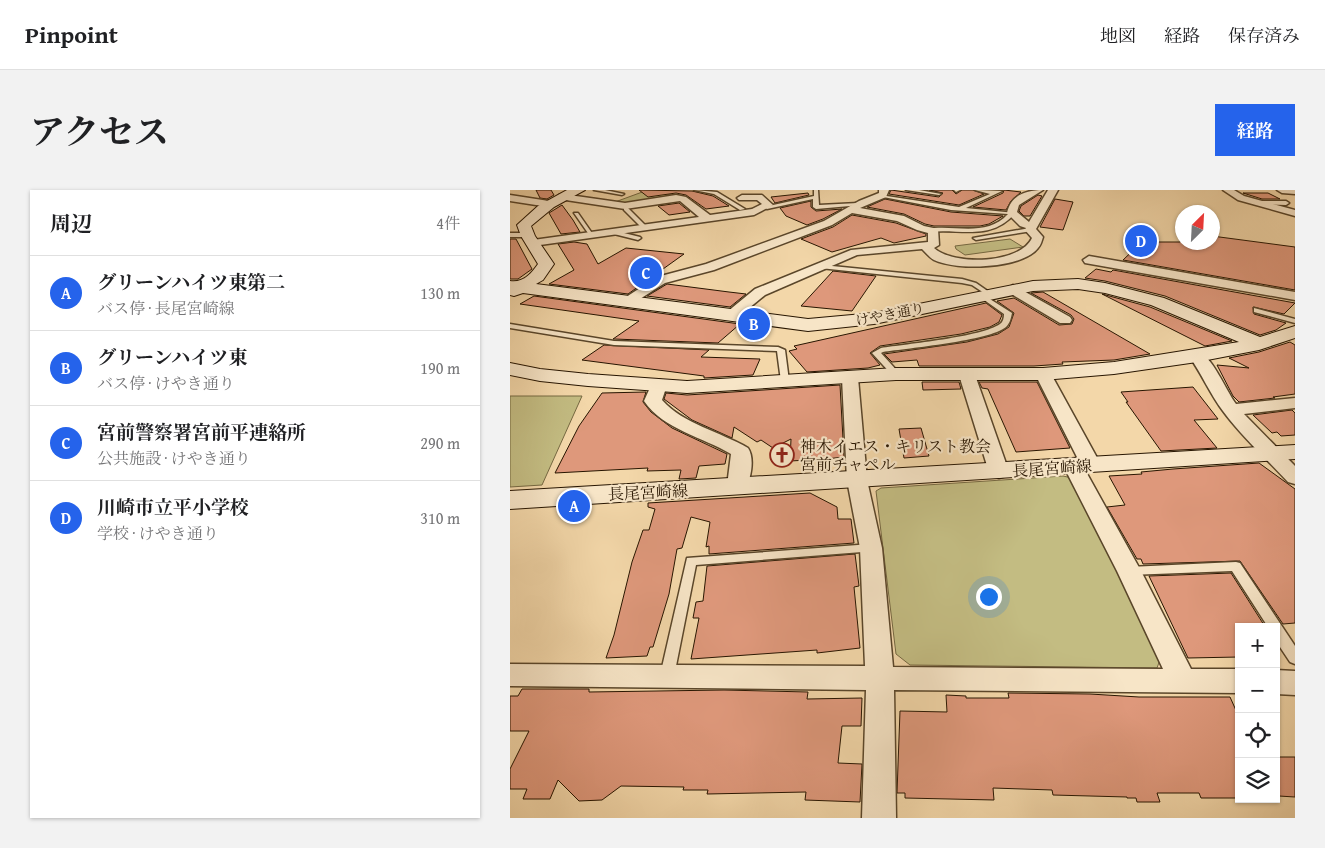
<!DOCTYPE html>
<html lang="ja">
<head>
<meta charset="utf-8">
<style>
	:root { --surface:#fff; --page:#f2f2f2; --text:#202124; --muted:#757577; --line:#e0e0e0; --accent:#2563eb }
	body { margin:0; font-family:"Gentium Book Plus","Noto Serif JP",serif; background:var(--page); color:var(--text) }
	.controls { position:absolute; right:15px; bottom:15px; display:grid; overflow:hidden; border-radius:0px; box-shadow:0 1px 4px #0004 }
	.controls button { width:45px; height:45px; display:grid; place-items:center; padding:0; border:0; border-bottom:1px solid var(--line); background:var(--surface); color:var(--text); font:25px sans-serif }
	.compass { position:absolute; left:665px; top:15px; width:45px; height:45px; border-radius:50%; background:var(--surface); box-shadow:0 1px 4px #0004; rotate:24deg }
	.you { position:absolute; left:478px; top:406px; width:18px; height:18px; margin:-12px; border:4px solid #fff; border-radius:50%; background:#1a73e8; box-shadow:0 0 0 8px #1a73e833 }
	.badge { display:grid; place-items:center; width:32px; height:32px; border-radius:50%; background:var(--accent); color:#fff; font-size:16px; font-weight:700 }
	.pin { position:absolute; translate:-50% -50%; border:2px solid #fff; box-shadow:0 1px 5px #0006 }
	.list { margin:0; padding:0; list-style:none }
	h2 { display:flex; justify-content:space-between; align-items:center; height:65px; margin:0; padding:0 20px; font-size:21px }
	h2 small { font-size:16px; font-weight:400; color:var(--muted) }
	.list li { display:grid; grid-template-columns:32px 1fr auto; gap:15px; align-items:center; box-sizing:border-box; height:75px; padding:0 20px; border-top:1px solid var(--line) }
	.list b { display:block; font-size:19px; white-space:nowrap }
	.list p { margin:0; font-size:16px; white-space:nowrap; color:var(--muted) }
	.list em { font-size:16px; font-style:normal; color:var(--muted) }
	.icon { flex:none; width:28px; height:28px; fill:none; stroke:currentColor; stroke-width:2; stroke-linecap:round; stroke-linejoin:round }
	.map { position:relative; flex:none; width:785px; height:628px; overflow:hidden; border-radius:0px }
	header { display:flex; align-items:center; gap:30px; box-sizing:border-box; height:70px; padding:0 25px; background:var(--surface); border-bottom:1px solid var(--line) }
	header strong { font-size:24px }
	nav { display:flex; gap:28px; margin-inline-start:auto; font-size:18px }
	.intro { display:flex; align-items:center; justify-content:space-between; box-sizing:border-box; height:120px; padding:0 30px }
	h1 { margin:0; font-size:35px }
	.button { padding:12px 22px; border-radius:0px; background:var(--accent); color:#fff; font-size:18px; font-weight:700 }
	main { display:flex; gap:30px; padding:0 30px }
	aside { flex:1; background:var(--surface); border-radius:0px; box-shadow:0 1px 4px #0004 }
	.map>svg:first-child { display:block }
</style>
</head>
<body>
<header>
<strong>Pinpoint</strong>
<nav><a>地図</a><a>経路</a><a>保存済み</a></nav>
</header>
<div class="intro"><h1>アクセス</h1><a class="button">経路</a></div>
<main>
<aside>
<h2>周辺<small>4件</small></h2>
<ul class="list">
<li><span class="badge">A</span><div><b>グリーンハイツ東第二</b><p>バス停 · 長尾宮崎線</p></div><em>130 m</em></li>
<li><span class="badge">B</span><div><b>グリーンハイツ東</b><p>バス停 · けやき通り</p></div><em>190 m</em></li>
<li><span class="badge">C</span><div><b>宮前警察署宮前平連絡所</b><p>公共施設 · けやき通り</p></div><em>290 m</em></li>
<li><span class="badge">D</span><div><b>川崎市立平小学校</b><p>学校 · けやき通り</p></div><em>310 m</em></li>
</ul>
</aside>
<div class="map">
<svg width="785" height="628" viewBox="0 0 785 628">
	<rect width="100%" height="100%" fill="#f3d7a9"/>
	<filter id="stains"><feTurbulence type="fractalNoise" baseFrequency=".004" numOctaves="4"/><feColorMatrix values="0 0 0 0 .2 0 0 0 0 .09 0 0 0 0 .02 0 0 0 .5 -.17"/></filter>
	<radialGradient id="worn" r=".72"><stop offset=".6" stop-color="#630" stop-opacity="0"/><stop offset="1" stop-color="#630" stop-opacity=".3"/></radialGradient>
	<!-- green -->
	<path fill="#c3bc82" stroke="#756841" d="M135 1 169 6 115 13 105 12Z
		M500 49 513 57 455 65 446 59 445 56Z
		M0 206H72L32 295 0 297Z
		M553 286 562 288 651 467 647 478 400 475 386 464 366 301 371 298Z"/>
	<!-- building -->
	<path fill="#de987b" stroke="#271500" d="M26 0H41L44 5 37 9 30 8Z
		M129 0 182 1 203 6 219 16 196 19 176 5 166 3 138 7Z
		M381 0 429 7 433 3 419 0H442L446 4 452 0H463L474 4 449 15 379 4Z
		M494 0 511 2 501 11 496 20 463 17 493 3Z
		M298 3 299 5 265 13 261 7Z
		M733 3H758L770 9H752Z
		M528 5 532 6 520 26H514L509 21 511 16Z
		M375 9 441 22 493 26 479 34 470 36H424L415 34 394 24 357 17Z
		M545 9 563 12 553 40 530 37Z
		M301 11V17L306 21 332 19 313 29 297 35 276 26 270 18Z
		M169 13 180 22 159 25 148 16Z
		M52 15 63 30 70 42 51 44 39 23Z
		M342 25 386 33 416 44V46L384 53 371 48 322 62 291 49 323 37Z
		M702 46 785 57V100L613 70 632 52H670L672 50V52H702Z
		M0 49H6L22 79 8 89H0Z
		M64 52 77 54 88 74 116 58 174 64 118 104 39 94 64 80 48 54Z
		M586 79 601 82 603 80 785 113 774 124 743 117 744 124 776 133 766 140 750 145 655 106 595 91 575 88Z
		M323 81 366 86 342 121 291 116Z
		M157 94 219 102 236 104 220 117 137 106Z
		M533 102 640 164 604 170 552 172 553 174 524 176H409L407 170 382 172 374 164 457 152 488 144 499 137 504 123 487 111 504 108 549 135 562 134 564 129 561 125 521 103Z
		M592 104 640 117 722 151 695 156Z
		M24 106 230 134 208 153 104 149H103L129 131 10 114Z
		M476 113 492 125 489 132 480 137 451 144 370 156 360 163 370 175 358 178 297 182 279 161 287 159 284 156Z
		M780 152 785 155V204L763 207 765 208 729 212 723 206 707 175 739 178 719 168 749 162Z
		M94 155 199 160 191 167 250 169 243 185 194 188V186L72 170Z
		M412 192H449L451 199 413 200Z
		M469 192H527L560 258 506 262 478 199 472 198Z
		M330 195 334 267 316 269 280 271 281 249 263 258 251 250 247 252 224 237 222 248 182 230 154 209 156 203 177 205Z
		M683 197 708 229 684 230 707 258 651 261 616 212H618L611 202Z
		M136 202 133 212 141 222 162 238 217 264 215 274 189 276 186 288 169 289 171 280 137 281 138 278 45 283 69 236 92 203Z
		M782 220 785 223V245L771 246 767 242 762 243 743 225Z
		M411 238 419 266 394 268 389 239Z
		M749 273 785 299V433L773 434 730 371 633 374 631 369H627L597 317 615 315 599 286 632 284 631 282 663 279Z
		M300 303 327 317 328 329H341L344 353 199 364V356L196 357 200 332 181 327 172 358 167 359 159 404 143 457H140L137 466 96 468 104 445 122 372 133 340H139L145 319 138 317V313Z
		M345 364 349 396 344 397 350 458 307 463V460L181 469 189 428H183L186 412 193 411 197 376Z
		M721 383 754 435 729 436V467L678 468 639 386Z
		M12 499H79V502L214 500 298 502 297 509 352 508 351 536H332L328 573 352 574 350 612 295 610 296 602 197 604 198 600H173L174 597 111 596 92 610 69 611 48 590 40 609H13L17 599H0V579L19 541H0V506H8Z
		M498 503 580 504 629 507H720L729 527V608H691L689 603H647L650 612H627L626 608H617V607L543 605 542 600 483 598 484 610 395 608V603H387L390 521 437 522 436 505 456 506V508H499Z
		M766 567H785V607L769 606 766 600Z"/>
	<g fill="none" stroke-linecap="round" stroke-linejoin="round">
		<!-- lane casing -->
		<g stroke="#5a462a" stroke-width="3">
			<path id="lane" d="M84 0H95L114 4 112 5Z
				M184 0 207 2 235 19 230 20 204 4Z
				M304 0H308L309 15 348 13 351 15 306 19 303 17V9L257 19 254 17 304 6Z
				M396 0H409L431 4 429 5Z
				M444 0H450L446 2Z
				M465 0 492 1 456 18 505 23C481 52 449 38 419 42L417 39C444 34 476 48 498 24L441 20 368 6 370 5 449 17 480 4Z
				M750 11H776L779 13 776 15 748 14Z
				M114 18H118L136 36V38H132L114 20Z
				M64 23H68L84 46H80Z
				M520 38 522 41 466 50 463 48Z
				M102 40 130 47 131 48 128 50 100 43Z
				M0 43H15L18 45 15 47H0Z
				M312 75 452 89 466 93 479 102 474 103 462 95 452 93 310 78 309 77Z
				M472 104 502 123C501 128 500 133 496 137 479 151 398 158 373 162L371 163 390 184 386 187 383 186 362 163 371 158C396 154 472 147 490 134 493 132 494 128 494 124L470 107V105Z
				M744 118 785 129V133L744 122Z
				M0 134 104 151 268 157 275 160 279 191 275 194 271 191 267 161 104 155 0 138Z
				M361 354 365 355 367 358 365 361 186 375 164 486 162 490 157 492 152 490 150 486 177 368Z
				M726 372 730 373 785 456V474L780 472 766 451V437H758L722 381 619 385 615 384 613 381 615 378 619 377Z"/>
		</g>
		<!-- street casing -->
		<g stroke="#5a462a" stroke-width="3">
			<path id="street" d="M369 0H379L376 7 350 18 394 26 414 36 428 39 429 55 424 58C444 76 510 74 522 48L515 40 516 38 510 36 497 23C501 5 516 0 533 0L509 15 507 22 519 32 538 0H548L526 39 533 47C532 50 531 55 528 58 512 79 447 81 424 70 419 67 416 63 412 59L347 65 255 105 227 128H217L215 125 217 122 245 99 341 60 418 52V43L407 40 387 31 342 23 322 35 204 80 155 93 122 114 117 115 110 111 147 87 196 74 314 31 349 11 369 3Z
				M713 0H724L734 6 785 20V26L728 10Z
				M767 0H785V4L772 3Z
				M52 4 115 13 166 5 176 7 200 25 242 19 252 14 247 10H229L227 8 232 5H252L263 15 244 25 23 56 19 55 17 53 23 50 189 27 170 11 115 19 49 9V5Z
				M0 5 39 11 44 14 39 17 0 11Z
				M579 66 785 102V110L575 73 573 70Z
				M503 95 560 127 562 130 560 133H550L498 102 497 99Z
				M687 161C702 165 716 201 726 214L785 208V218L734 224 785 276V294L778 292C757 269 732 247 713 221 700 204 692 184 679 166L682 163Z
				M533 179 539 181 541 184 591 275 588 279 581 281 575 280 631 381 681 479H729V503L384 500 386 628H352L356 500 0 496V474L355 476 350 358 337 290 332 188 334 185H346L348 188 357 290 372 358 383 477 653 479 607 381 554 277 557 273 564 271 570 273 525 184 527 181Z
				M457 180 463 182 465 185 499 282 496 286 489 288 482 286 479 282 449 185 451 182Z
				M149 190 155 191 157 195 152 210C173 234 211 242 238 258 245 268 241 291 234 300L227 302 220 300 217 296 221 264C193 247 154 240 134 211L143 191Z
				M766 480 785 481V505L766 504Z"/>
		</g>
		<!-- secondary casing -->
		<g stroke="#271500" stroke-width="2">
			<path id="secondary" d="M57 0H75L44 17 21 36 25 46 44 74 33 90 26 94 298 129 364 123 523 91 568 89 595 93 654 108 750 147 785 136V148L749 160 687 172 604 184 533 190H386L177 203 78 196 30 191 0 185V173L30 179 78 184 177 191 386 178H533L604 172 729 152 641 115 595 103 568 99 523 101 364 134 298 141 13 103 4 106 0 105V91C13 93 21 84 28 74L11 46 7 35 28 16Z
				M785 255V269L0 319V301Z"/>
		</g>
		<!-- lane -->
		<use href="#lane" fill="#f7e5c7" fill-rule="evenodd"/>
		<!-- street -->
		<use href="#street" fill="#f7e5c7" fill-rule="evenodd"/>
		<!-- secondary -->
		<use href="#secondary" fill="#f7e5c7" fill-rule="evenodd"/>
	</g>
	<!-- icons -->
	<defs>
		<g id="church-ring" transform="scale(1.25)"><circle r="9.5" fill="#f7e5c7" stroke="#8f2418" stroke-width="1.5"/><path d="M-1.2-6h2.4v3.5h3.3v2.4h-3.3V6h-2.4V-.1h-3.3v-2.4h3.3Z" fill="#8f2418"/></g>
	</defs>
	<g fill-rule="evenodd">
		<use href="#church-ring" x="272" y="265"/>
	</g>
	<g text-anchor="middle" stroke-width="4.5" stroke-linejoin="round" paint-order="stroke">
		<!-- far-street labels -->
		<g font-size="14" fill="#271500" stroke="#f7e5c7">
			<text transform="translate(380 124) rotate(-11)" y="5">けやき通り</text>
		</g>
		<!-- poi labels -->
		<g font-size="16" fill="#271500" stroke="#f7e5c7" text-anchor="start">
			<text x="290" y="262">神木イエス・キリスト教会<tspan x="290" dy="18">宮前チャペル</tspan></text>
		</g>
		<!-- street labels -->
		<g font-size="16" fill="#271500" stroke="#f7e5c7">
			<text transform="translate(542 278) rotate(-4)" y="6">長尾宮崎線</text>
			<text transform="translate(138 302) rotate(-3)" y="6">長尾宮崎線</text>
		</g>
	</g>
	<rect width="100%" height="100%" filter="url(#stains)"/>
	<rect width="100%" height="100%" fill="url(#worn)"/>
</svg>
<div class="controls">
<button>+</button>
<button>−</button>
<button><svg class="icon" aria-label="locate" viewBox="0 0 24 24"><circle cx="12" cy="12" r="6"/><path d="M12 2v4M12 18v4M2 12h4M18 12h4"/></svg></button>
<button><svg class="icon" aria-label="layers" viewBox="0 0 24 24"><path d="M12 4l9 5-9 5-9-5zM3 14l9 5 9-5"/></svg></button>
</div>
<svg class="compass" viewBox="-18 -18 36 36"><path d="M0-13l5 13h-10z" fill="#e53935"/><path d="M0 13l5-13h-10z" fill="#757577"/></svg>
<div class="you"></div>
<div class="pin badge" style="left:64px;top:316px">A</div>
<div class="pin badge" style="left:244px;top:134px">B</div>
<div class="pin badge" style="left:136px;top:83px">C</div>
<div class="pin badge" style="left:631px;top:51px">D</div>
</div>
</main>
</body>
</html>
